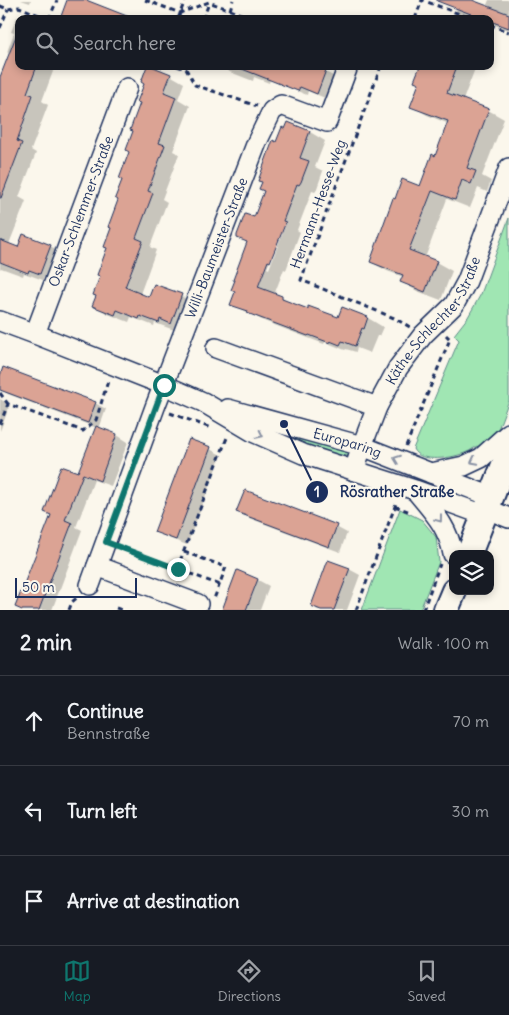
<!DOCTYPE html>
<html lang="en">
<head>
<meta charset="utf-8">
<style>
	:root { --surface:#171b24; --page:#20242c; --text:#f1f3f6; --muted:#9ea1a6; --line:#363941; --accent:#0f766e }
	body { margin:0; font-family:Delius,sans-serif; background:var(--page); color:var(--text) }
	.controls { position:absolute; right:15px; bottom:15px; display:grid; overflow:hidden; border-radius:10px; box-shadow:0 2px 8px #0003 }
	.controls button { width:45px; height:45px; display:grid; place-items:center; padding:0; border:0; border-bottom:1px solid var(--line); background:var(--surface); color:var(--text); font:25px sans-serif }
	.scale { position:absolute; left:15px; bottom:12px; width:122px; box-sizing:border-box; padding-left:5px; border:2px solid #1b2f5e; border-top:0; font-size:14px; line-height:18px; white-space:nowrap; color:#1b2f5e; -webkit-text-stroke:4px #fbf7ec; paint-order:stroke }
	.stop { position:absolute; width:15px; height:15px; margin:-11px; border:4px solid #0f766e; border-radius:50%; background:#fff }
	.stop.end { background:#0f766e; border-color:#fff; box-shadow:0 1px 5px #0008 }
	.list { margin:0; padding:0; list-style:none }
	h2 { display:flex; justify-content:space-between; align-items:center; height:65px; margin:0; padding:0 20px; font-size:21px }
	h2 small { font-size:16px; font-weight:400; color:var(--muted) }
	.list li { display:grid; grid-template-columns:32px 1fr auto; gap:15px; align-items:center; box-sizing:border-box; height:90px; padding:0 20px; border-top:1px solid var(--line) }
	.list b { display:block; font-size:19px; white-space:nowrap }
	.list p { margin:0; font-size:16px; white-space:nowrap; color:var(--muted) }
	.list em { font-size:16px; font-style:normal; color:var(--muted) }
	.icon { flex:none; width:28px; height:28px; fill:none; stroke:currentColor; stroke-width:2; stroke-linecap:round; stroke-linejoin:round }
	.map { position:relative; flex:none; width:509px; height:610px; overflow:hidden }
	.search { position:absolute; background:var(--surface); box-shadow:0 2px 8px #0003; left:15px; right:15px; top:15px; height:55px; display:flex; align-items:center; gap:12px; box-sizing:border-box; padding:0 18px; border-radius:10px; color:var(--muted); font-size:19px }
	.sheet { height:335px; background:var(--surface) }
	nav { display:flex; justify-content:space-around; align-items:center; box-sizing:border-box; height:70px; border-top:1px solid var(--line); background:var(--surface); font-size:14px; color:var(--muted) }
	nav a { display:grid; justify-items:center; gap:2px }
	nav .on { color:var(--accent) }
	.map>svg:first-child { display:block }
</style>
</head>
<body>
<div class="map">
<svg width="509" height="610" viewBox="0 0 509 610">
	<rect width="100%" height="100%" fill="#fbf7ec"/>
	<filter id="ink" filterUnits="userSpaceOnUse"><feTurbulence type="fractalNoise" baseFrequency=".02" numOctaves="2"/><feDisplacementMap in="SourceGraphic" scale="10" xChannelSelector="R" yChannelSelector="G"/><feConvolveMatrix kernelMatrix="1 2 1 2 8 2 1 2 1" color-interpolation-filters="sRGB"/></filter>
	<g filter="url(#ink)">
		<!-- green -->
		<path fill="#a0e6b3" stroke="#5e8a88" d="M509 218V400L497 432 481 449 477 446C474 448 470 451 467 452 454 458 420 464 413 449L459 340 454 335 468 317 481 294Z
			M272 429 350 452V455L346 456 316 450 281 436Z
			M400 509 422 520 436 537 439 562 420 610H362Z"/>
		<!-- shadow -->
		<path fill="#0003" fill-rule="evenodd" d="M21 0H31L30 3Z
			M460 0H468L486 7 489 0H509V30L492 24 490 28V19H453Z
			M17 17 23 19H19V66H55L42 101 48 105 31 150 36 153 19 197 26 201 9 244 19 248 50 246 65 254 55 281 44 277 43 280 24 273 23 276 1 268 0 269V90L10 54 7 52 14 33 11 32Z
			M222 66H314L333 76 325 98 308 91 307 95 270 80 269 83 254 77 253 81 230 72 222 67Z
			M421 66H476L463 100 488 110 504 119 482 176 491 181 487 192 478 188 470 208 447 199 425 258 436 262 452 271 441 300 417 291 402 282 404 277 387 271 371 262 421 188 436 157 449 124 427 115 412 106 420 83Z
			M170 75 184 83 178 99 190 106 173 151 179 154 162 199 167 202 150 247 156 250 140 294 150 298 181 296 195 304 185 331 175 327 174 330 155 323 154 326 131 317 129 322 108 314 94 306 101 276 98 274Z
			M289 124 310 132 325 141 315 167 323 171 316 191 315 192 312 191 297 230 300 232 286 270 284 269 274 295 282 298 296 306 339 319 343 309 368 318 383 327 379 336H377L370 353 357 348 356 352 346 349 345 350 325 342 324 344 264 321 232 304 236 292 255 219 266 191 277 144 286 130ZM285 221H287L269 269 267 268Z
			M0 379 95 403 106 409 99 429 117 435 128 442 111 486 94 480 76 527 82 530 52 610H22L52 516 45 512 79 474 97 428 8 394 0 389Z
			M0 399 10 405 0 431Z
			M210 449 221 455 187 545 166 537 156 531Z
			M245 492 336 527 347 533 340 552 249 518 238 511Z
			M349 569 360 575 347 610H318L312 605Z
			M238 572 258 580 269 586 260 610H223Z"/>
		<!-- building -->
		<path fill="#dba394" stroke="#1b2f5e" d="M67 0H86L132 18V19H60Z
			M437 0H472L509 14V28L490 21V19H484L437 1Z
			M18 31 19 66H37L27 93 33 95 17 141 22 143 1 198H0V77Z
			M147 66H151L171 74 164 92 176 97 159 143 165 145 148 191 153 193 136 238 143 241 125 287 149 297 154 284 182 294 171 324 160 319 159 323 140 316 139 319 117 310 115 315 92 306 96 296 93 295 100 276 97 275 107 248 104 247 111 228 108 227 118 200 115 198 122 180 119 179 129 152 126 150 133 131 130 130 140 103 137 102 144 84 141 82Z
			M237 66H315L326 70 317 94 300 87 298 91 237 67Z
			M420 66H457L447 93 489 109 467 168 476 171 471 184 462 180 455 200 432 191 409 250 437 261 425 292 400 282 403 275 370 262 393 198 395 199 402 179 420 186 432 154 435 156 448 121 410 107 419 83 414 81Z
			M288 122 310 131 300 158 309 161 301 182 299 185 297 184 283 221 286 222 270 262 268 261 258 287 282 296V299L308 309V306L338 317 342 307 368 317 364 329 362 328 355 346 342 341 340 345 330 341V343L309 335 308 336 247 313 248 311 230 305 235 292 231 290 235 280H233L247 242 237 238V235L245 214 254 217 264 191 259 189 262 182 258 181 273 140 276 142 282 127 285 129Z
			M23 234 51 245 40 274 29 270 28 273 0 262V240L18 247Z
			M3 367 96 402 88 423 0 390V376Z
			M96 426 117 434 100 481 83 474 65 520 72 523 39 610H22L15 607 51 515 44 512 61 466 78 472Z
			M189 439 211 447 176 540 154 532Z
			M245 490 337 525 329 547 236 512Z
			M328 560 350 568 334 610H321L311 606Z
			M237 570 258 579 246 610H222Z"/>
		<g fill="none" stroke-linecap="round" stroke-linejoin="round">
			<!-- minor casing -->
			<g stroke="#1b2f5e" stroke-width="22">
				<g id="minor">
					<path d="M0 321 35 334 164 385 203 402 255 433 303 454 415 490 484 515"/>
					<path id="s1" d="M35 334 127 88"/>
					<path d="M216 348 377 407"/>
					<path id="s2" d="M228 409 362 446 492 497"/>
					<path id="s3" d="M354 471 362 446 377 407 398 368 423 335 454 305 467 281 509 168"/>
					<path d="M431 473 464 466 481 458 509 433"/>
					<path d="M416 491C433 512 448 526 453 554"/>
					<path d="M487 509 509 518"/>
					<path d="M97 566 198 604"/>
					<path id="s4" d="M90 585 155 407 257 142 272 111 281 105 327 122 347 69"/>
				</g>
			</g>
			<!-- major casing -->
			<g stroke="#1b2f5e" stroke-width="28">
				<path id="major" d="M469 554 509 452
					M446 610 454 591"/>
			</g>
			<!-- path -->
			<path stroke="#1b2f5e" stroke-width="3" stroke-dasharray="5 4" stroke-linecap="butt" d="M145 0 180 13 209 2 254 19
				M0 6 8 9 19 7 49 19
				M230 10 233 0
				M49 19 57 0
				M178 19 185 0
				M203 19 209 3
				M415 19 422 0 473 19
				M490 25 509 32
				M0 28 8 9
				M177 66 186 69 195 85 257 106
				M381 66 301 280 394 318 410 327
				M0 393 8 404
				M170 413 211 428
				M0 424 8 404 83 431 96 420 108 381
				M406 446 450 339 446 335
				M395 506 410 512
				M122 548 220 585
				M184 552 226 567 214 599
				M177 569 228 435
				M116 608 122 610
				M69 610 72 602 79 596
				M356 610 397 501
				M423 610 440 564"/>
			<!-- minor -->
			<use href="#minor" stroke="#fbf7ec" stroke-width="19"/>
			<!-- major -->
			<use href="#major" stroke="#fbf7ec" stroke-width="24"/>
		</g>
		<!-- one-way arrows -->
		<defs><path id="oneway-chevron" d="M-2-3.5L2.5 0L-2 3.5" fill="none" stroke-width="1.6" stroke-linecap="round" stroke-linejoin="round" transform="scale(1.25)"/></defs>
		<g stroke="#8b93a5">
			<use href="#oneway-chevron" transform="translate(260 435) rotate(26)"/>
			<use href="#oneway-chevron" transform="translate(397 459) rotate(-159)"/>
			<use href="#oneway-chevron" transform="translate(474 461) rotate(153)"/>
			<use href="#oneway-chevron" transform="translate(439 519) rotate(53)"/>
		</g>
	</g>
	<g fill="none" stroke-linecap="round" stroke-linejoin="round" filter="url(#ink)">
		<!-- route -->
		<path stroke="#0f766e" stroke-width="6" d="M164 385 106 542 178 569"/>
	</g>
	<g text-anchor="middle" stroke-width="4.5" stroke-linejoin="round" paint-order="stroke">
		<!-- street labels -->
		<g font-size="14" fill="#1b2f5e" stroke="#fbf7ec">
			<text transform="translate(318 204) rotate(-70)" y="5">Hermann-Hesse-Weg</text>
			<text dy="5" stroke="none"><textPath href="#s1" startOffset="131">Oskar-Schlemmer-Straße</textPath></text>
			<text dy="5" stroke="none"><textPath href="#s4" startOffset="360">Willi-Baumeister-Straße</textPath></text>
			<text dy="5" stroke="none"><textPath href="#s3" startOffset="172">Käthe-Schlechter-Straße</textPath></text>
			<text dy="5" stroke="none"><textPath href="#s2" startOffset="124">Europaring</textPath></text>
		</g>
	</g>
	<!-- callouts -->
	<path fill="none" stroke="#1b2f5e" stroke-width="2" d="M284 424L317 492"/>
	<g fill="#1b2f5e" stroke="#fbf7ec" stroke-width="2">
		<circle cx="284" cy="424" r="5"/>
		<circle cx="317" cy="492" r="12"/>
	</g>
	<g font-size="15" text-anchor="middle" font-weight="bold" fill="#fff">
		<text x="317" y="497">1</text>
	</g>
	<g font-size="15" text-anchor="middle" font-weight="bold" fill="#1b2f5e" stroke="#fbf7ec" stroke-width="4.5" stroke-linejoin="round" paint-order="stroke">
		<text x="397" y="497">Rösrather Straße</text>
	</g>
</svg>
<div class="controls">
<button><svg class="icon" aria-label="layers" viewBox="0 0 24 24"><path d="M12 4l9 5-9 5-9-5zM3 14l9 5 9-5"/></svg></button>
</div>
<div class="scale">50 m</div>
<div class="stop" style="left:164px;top:385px"></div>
<div class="stop end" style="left:178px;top:569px"></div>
<div class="search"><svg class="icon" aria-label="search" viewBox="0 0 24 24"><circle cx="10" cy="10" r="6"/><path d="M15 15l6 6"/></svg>Search here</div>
</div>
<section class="sheet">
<h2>2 min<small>Walk · 100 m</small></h2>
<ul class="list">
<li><svg class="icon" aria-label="ahead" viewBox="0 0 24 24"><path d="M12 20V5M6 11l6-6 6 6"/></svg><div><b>Continue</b><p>Bennstraße</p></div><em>70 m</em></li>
<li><svg class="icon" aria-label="left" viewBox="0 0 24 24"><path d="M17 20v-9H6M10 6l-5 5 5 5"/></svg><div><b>Turn left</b></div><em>30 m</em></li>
<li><svg class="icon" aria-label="arrive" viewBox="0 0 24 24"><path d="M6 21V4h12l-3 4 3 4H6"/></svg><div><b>Arrive at destination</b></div></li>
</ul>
</section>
<nav>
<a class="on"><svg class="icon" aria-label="map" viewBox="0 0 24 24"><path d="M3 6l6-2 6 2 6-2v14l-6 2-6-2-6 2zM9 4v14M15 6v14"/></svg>Map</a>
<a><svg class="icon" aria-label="directions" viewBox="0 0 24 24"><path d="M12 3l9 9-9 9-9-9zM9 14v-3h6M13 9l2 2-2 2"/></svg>Directions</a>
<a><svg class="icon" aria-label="saved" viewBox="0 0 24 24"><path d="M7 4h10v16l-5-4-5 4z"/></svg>Saved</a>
</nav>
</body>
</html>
